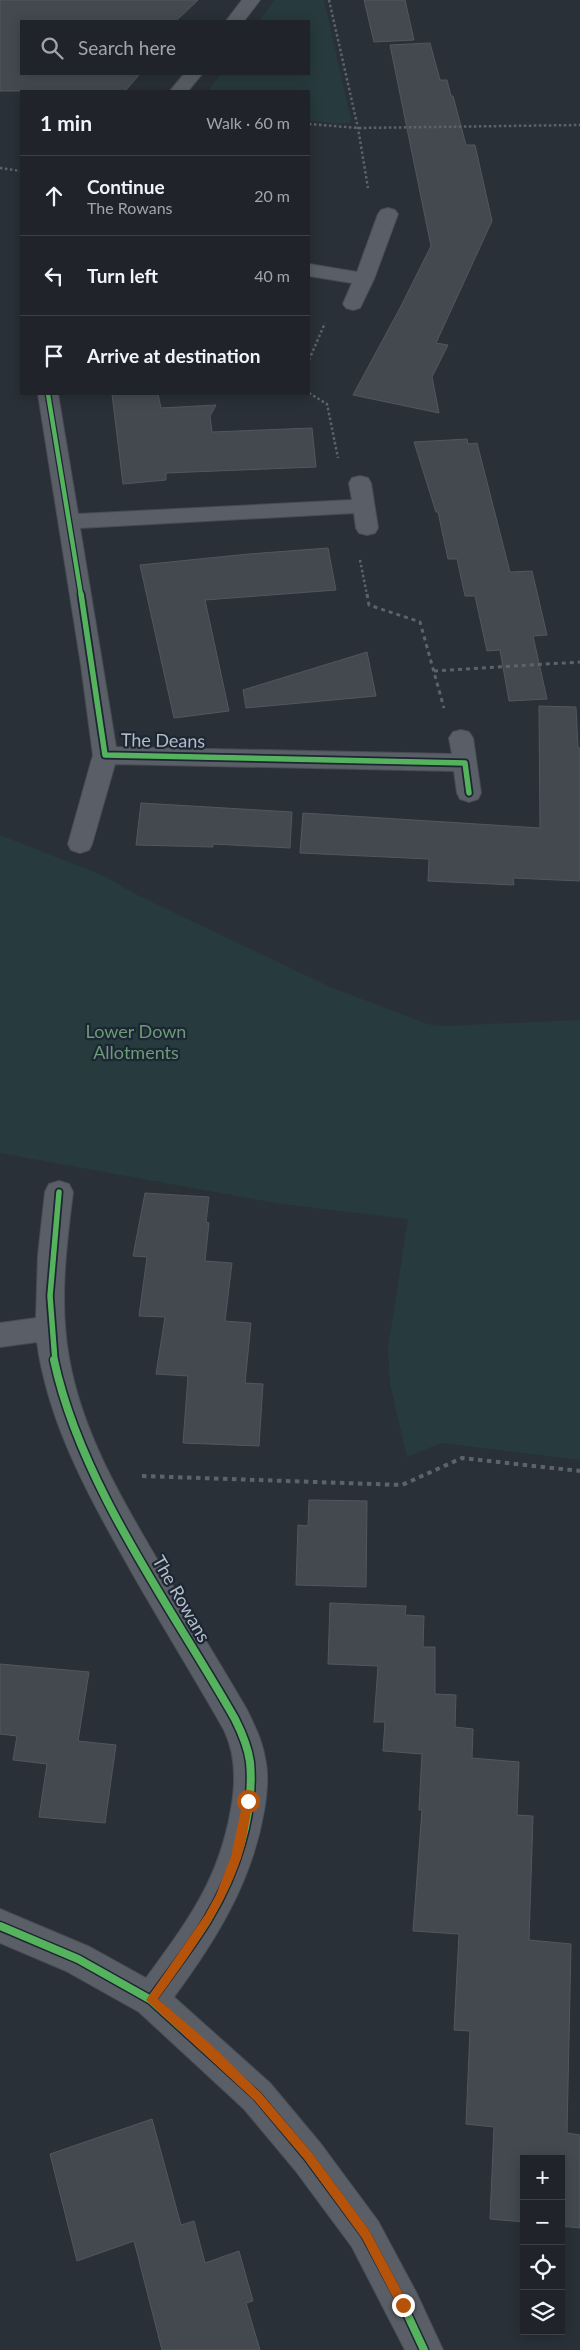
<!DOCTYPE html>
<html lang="en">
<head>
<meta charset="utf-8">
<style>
	:root { --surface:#20242a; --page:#2d3036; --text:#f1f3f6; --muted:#a2a4a8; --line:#3d4147 }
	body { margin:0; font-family:Lato,sans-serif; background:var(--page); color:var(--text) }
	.controls { position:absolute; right:15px; bottom:15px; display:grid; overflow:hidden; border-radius:0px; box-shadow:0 2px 12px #0003 }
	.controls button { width:45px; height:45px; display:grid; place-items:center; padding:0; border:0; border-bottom:1px solid var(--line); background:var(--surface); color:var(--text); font:25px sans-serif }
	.stop { position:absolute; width:15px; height:15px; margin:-11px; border:4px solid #b45309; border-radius:50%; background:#fff }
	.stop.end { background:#b45309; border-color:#fff; box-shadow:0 1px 5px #0008 }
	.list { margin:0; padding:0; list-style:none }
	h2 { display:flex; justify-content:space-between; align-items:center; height:65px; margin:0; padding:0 20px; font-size:21px }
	h2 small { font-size:16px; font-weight:400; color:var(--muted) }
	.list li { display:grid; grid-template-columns:32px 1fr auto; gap:15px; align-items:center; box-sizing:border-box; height:80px; padding:0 20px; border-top:1px solid var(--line) }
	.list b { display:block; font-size:19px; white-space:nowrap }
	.list p { margin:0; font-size:16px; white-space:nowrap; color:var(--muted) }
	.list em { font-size:16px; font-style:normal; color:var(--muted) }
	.icon { flex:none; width:28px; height:28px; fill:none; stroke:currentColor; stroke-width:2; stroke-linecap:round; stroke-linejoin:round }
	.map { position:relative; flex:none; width:580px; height:2350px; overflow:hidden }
	.search { position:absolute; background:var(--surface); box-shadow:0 2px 12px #0003; left:20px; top:20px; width:290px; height:55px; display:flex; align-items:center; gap:12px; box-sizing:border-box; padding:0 18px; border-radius:0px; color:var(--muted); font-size:19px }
	.panel { position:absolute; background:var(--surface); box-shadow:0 2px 12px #0003; left:20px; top:90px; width:290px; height:305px; border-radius:0px }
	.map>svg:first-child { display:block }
</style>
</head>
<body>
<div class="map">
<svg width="580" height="2350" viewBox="0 0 580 2350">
	<rect width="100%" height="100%" fill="#2a3038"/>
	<!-- green -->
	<path fill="#273a3e" d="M275 0H324L351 120 349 123 336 124 309 120V91H208L221 74H309V21H259Z
		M0 835 104 876 137 895 328 986 427 1024 442 1026 580 1020V1460L441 1443 407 1457 390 1384 388 1349 408 1219 281 1204 0 1153Z"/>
	<!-- building -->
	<path fill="#444950" stroke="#52575f" d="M0 0H198L176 21H21V74H140L125 91H0Z
		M364 0H405L414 40 374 42Z
		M430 43 440 80H447L451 96H453L466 145H475L492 221 436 343 448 345 432 377 439 413 353 395 400 308 431 246 390 45Z
		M112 394H158L161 408 216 405 210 416 212 432 312 428 316 467 166 473V480L123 484Z
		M467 439 468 444 477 443 510 572 532 571 547 635 533 636 547 699 509 701 500 650 487 651 475 596H465L457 559H448L438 512H436L414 442Z
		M328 548 336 590 205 600 229 711 174 718 140 565 249 554Z
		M367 652 376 696 246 708 243 690Z
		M539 706 576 707 578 748H580V881L513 878 514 885 428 881 429 859 300 853 303 813 540 828Z
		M141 803 292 812 290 848 213 844V847L136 845Z
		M145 1193 209 1197 206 1222 209 1223 205 1261 232 1263 225 1321 251 1323 245 1383 263 1384 259 1446 183 1443 188 1376 156 1374 165 1317 139 1316 147 1257 133 1256Z
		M309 1500 367 1501 366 1587 296 1585 298 1525 308 1526Z
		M330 1603 406 1606 405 1615 424 1616 423 1647H435V1694L456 1695 455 1727 473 1729 472 1758 519 1762 517 1815 533 1816 529 1940 571 1944 567 2133 580 2135V2228L561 2226V2159H524V2222L490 2219 494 2127 466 2124 470 2031 454 2030 459 1934 413 1931 422 1810H419L422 1754 383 1751 385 1722H374L378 1666 328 1664Z
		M0 1664 89 1672 78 1741 116 1745 105 1823 39 1817 47 1764 13 1760 17 1736 0 1734Z
		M152 2119 181 2225 194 2221 205 2263 239 2251 253 2301 246 2303 260 2350H162L134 2241 77 2261 50 2154Z"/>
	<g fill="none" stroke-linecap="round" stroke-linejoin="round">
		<!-- minor casing -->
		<g stroke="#484c53" stroke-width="2">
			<path id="minor" d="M242 0H260L244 21H226Z
				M184 74H202L188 91H170Z
				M388 208 395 210 398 214 374 279 360 308 353 310 346 308 343 304 352 283 309 276V264L357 272 378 214 381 210Z
				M38 394H58L78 514 352 500 349 483 352 478 360 476 368 478 371 483 378 528 375 533 367 535 359 533 356 528 354 513 80 528 116 747 452 754 449 738 453 732 461 730 469 732 473 738 481 793 478 799 469 802 460 799 457 793 454 771 115 764 92 844 89 850 80 853 71 850 68 844 93 755 81 665Z
				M59 1181 69 1184 73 1192C66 1247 59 1303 69 1358 81 1427 116 1489 151 1549 182 1602 215 1655 246 1708 254 1724 262 1740 265 1758 269 1775 267 1794 264 1811 252 1882 216 1940 174 1997L270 2083 321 2144 378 2221 416 2292 443 2350H405L352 2247 295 2170 244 2109 139 2012 66 1971 0 1943V1909L90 1947 146 1978C187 1922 219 1880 231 1809 236 1782 236 1755 224 1730 189 1668 151 1608 117 1546 81 1482 47 1415 37 1342L0 1347V1323L36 1318 38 1255 45 1192 49 1184Z"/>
		</g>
		<!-- path-far2 -->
		<path stroke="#5d636a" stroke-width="2.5" stroke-dasharray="2.5 2.5" stroke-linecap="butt" d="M329 0 358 128 368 188
			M309 124 358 128 580 125
			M0 168 21 171
			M309 360 325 323
			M309 393 327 404 338 458
			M360 560 367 595"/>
		<!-- path-far1 -->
		<path stroke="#5d636a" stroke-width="3" stroke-dasharray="4 4" stroke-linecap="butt" d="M367 594 369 605 420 622 444 708
			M434 671 580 662"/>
		<!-- path -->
		<path stroke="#5d636a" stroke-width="4" stroke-dasharray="4.5 4.5" stroke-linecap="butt" d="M142 1476 402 1485 462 1458 580 1471"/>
		<!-- minor -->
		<use href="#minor" fill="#5a5e66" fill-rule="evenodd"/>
		<!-- cycleway-far2 casing -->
		<g stroke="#1d2633" stroke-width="7">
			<path id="cycleway-far2" d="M48 394 81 595"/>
		</g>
		<!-- cycleway-far1 casing -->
		<g stroke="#1d2633" stroke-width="9">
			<path id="cycleway-far1" d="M81 594 105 755 465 763 469 793
				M55 1361 50 1296 59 1192"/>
		</g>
		<!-- cycleway casing -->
		<g stroke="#1d2633" stroke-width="11">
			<path id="cycleway" d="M54 1360C81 1486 172 1608 235 1719 242 1733 248 1747 250 1762 255 1815 235 1874 208 1919 191 1947 170 1973 151 2000
				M0 1926 78 1959 151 2000 257 2096 308 2157 365 2234 403 2305 424 2350"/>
		</g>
		<!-- cycleway-far2 -->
		<use href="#cycleway-far2" stroke="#56b35d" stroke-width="4.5"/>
		<!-- cycleway-far1 -->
		<use href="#cycleway-far1" stroke="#56b35d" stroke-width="5.5"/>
		<!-- cycleway -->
		<use href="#cycleway" stroke="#56b35d" stroke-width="8"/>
	</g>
	<!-- route -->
	<path fill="#b45309" d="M248 1797 253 1801C249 1820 247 1840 241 1858 223 1911 190 1954 158 1999L207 2041 261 2093 312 2153 369 2230 407 2301 409 2305 403 2310 399 2309 362 2238 305 2160 254 2100 146 2000 205 1915 216 1895 231 1856 243 1801Z"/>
	<g text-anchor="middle" stroke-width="4.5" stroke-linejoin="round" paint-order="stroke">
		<!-- street labels -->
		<g font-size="18" fill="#b4bcc9" stroke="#1d2633">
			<text transform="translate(163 741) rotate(1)" y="6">The Deans</text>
			<text transform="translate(181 1599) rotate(60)" y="6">The Rowans</text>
		</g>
		<!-- park labels -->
		<g font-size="18" fill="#6b9a76" stroke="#1d2633">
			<text x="136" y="1038">Lower Down<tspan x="136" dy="21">Allotments</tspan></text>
		</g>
	</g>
</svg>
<div class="controls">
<button>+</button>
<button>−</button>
<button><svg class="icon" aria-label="locate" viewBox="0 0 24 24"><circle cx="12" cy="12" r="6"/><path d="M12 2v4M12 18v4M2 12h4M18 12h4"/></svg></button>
<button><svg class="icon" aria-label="layers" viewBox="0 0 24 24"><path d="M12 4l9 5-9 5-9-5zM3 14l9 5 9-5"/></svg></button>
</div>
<div class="stop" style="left:248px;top:1801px"></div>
<div class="stop end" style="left:403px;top:2305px"></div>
<div class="search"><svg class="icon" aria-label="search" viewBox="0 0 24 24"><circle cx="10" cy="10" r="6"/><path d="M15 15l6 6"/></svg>Search here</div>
<section class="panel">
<h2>1 min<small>Walk · 60 m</small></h2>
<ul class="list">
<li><svg class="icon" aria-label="ahead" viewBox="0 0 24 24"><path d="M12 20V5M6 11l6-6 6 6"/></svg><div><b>Continue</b><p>The Rowans</p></div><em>20 m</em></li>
<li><svg class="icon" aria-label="left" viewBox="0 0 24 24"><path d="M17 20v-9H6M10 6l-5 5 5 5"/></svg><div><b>Turn left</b></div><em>40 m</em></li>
<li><svg class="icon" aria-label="arrive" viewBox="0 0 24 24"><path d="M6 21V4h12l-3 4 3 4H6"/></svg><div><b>Arrive at destination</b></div></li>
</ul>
</section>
</div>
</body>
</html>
